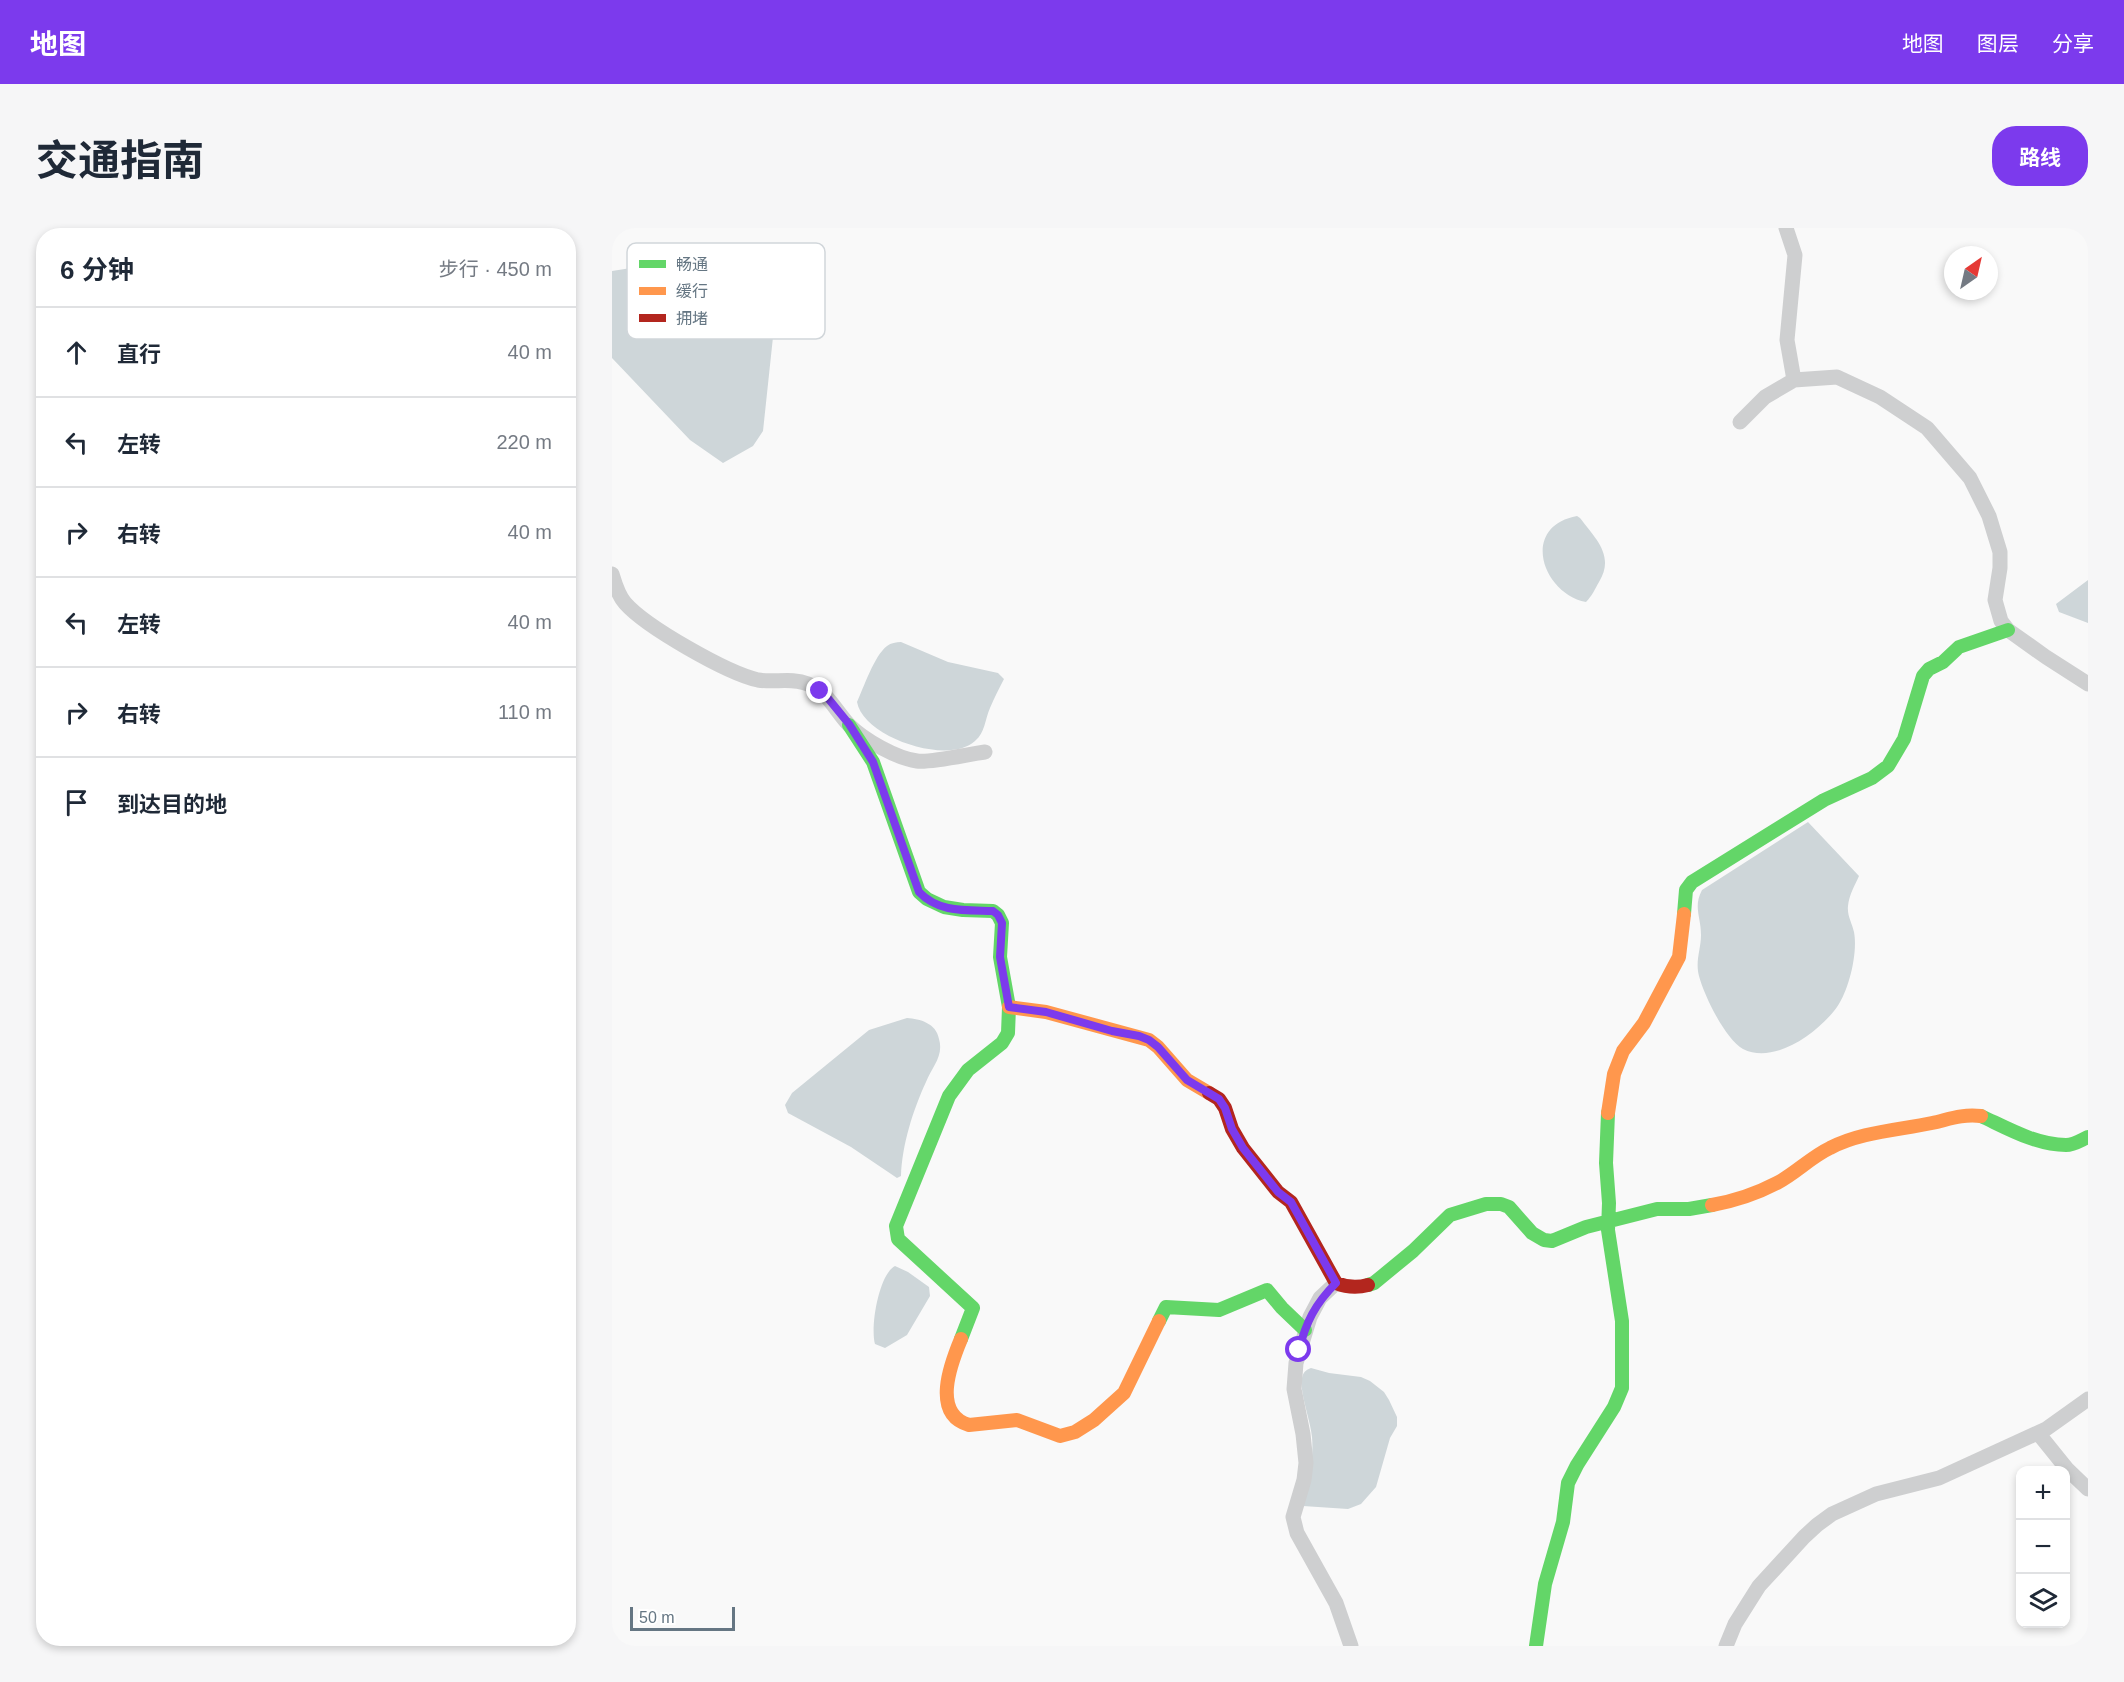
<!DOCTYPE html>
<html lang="zh">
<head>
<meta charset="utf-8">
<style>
	:root { --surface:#fff; --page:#f6f6f7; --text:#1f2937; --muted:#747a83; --line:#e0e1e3; --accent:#7c3aed }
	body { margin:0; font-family:Helvetica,"Noto Sans SC",sans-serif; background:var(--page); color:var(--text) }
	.controls { position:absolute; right:18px; bottom:18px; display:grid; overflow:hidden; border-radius:12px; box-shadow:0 3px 9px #0003 }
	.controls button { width:54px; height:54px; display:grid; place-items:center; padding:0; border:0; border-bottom:2px solid var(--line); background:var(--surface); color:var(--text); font:30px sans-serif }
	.compass { position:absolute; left:1332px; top:18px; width:54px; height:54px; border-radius:50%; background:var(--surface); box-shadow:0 3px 9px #0003; rotate:34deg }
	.scale { position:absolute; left:18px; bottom:15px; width:105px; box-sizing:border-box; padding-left:6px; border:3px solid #657683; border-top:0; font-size:16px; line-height:21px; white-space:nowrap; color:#657683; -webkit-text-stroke:4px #fff; paint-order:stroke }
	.stop { position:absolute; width:18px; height:18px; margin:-14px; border:4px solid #7c3aed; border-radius:50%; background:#fff }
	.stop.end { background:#7c3aed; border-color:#fff; box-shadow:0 2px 6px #0008 }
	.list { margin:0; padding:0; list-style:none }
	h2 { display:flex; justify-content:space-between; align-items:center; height:78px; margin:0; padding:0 24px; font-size:26px }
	h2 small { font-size:20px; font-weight:400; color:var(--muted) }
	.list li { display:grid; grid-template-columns:39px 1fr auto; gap:18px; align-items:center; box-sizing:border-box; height:90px; padding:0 24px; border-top:2px solid var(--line) }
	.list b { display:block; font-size:22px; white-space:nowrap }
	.list em { font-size:20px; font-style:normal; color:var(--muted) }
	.icon { flex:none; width:33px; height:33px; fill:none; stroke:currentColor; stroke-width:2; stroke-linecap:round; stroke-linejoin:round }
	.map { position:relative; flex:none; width:1476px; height:1418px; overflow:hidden; border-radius:24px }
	header { display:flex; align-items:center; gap:36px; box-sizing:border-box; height:84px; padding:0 30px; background:var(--accent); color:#fff }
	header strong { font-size:28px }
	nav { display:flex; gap:33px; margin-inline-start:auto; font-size:21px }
	.intro { display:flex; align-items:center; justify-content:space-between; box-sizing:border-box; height:144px; padding:0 36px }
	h1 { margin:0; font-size:42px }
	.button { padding:15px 27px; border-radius:24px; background:var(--accent); color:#fff; font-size:21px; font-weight:700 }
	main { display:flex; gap:36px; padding:0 36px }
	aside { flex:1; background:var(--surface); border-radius:24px; box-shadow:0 3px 9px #0003 }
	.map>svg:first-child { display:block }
</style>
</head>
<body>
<header>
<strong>地图</strong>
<nav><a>地图</a><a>图层</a><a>分享</a></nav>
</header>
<div class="intro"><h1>交通指南</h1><a class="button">路线</a></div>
<main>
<aside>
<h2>6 分钟<small>步行 · 450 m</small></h2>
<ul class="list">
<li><svg class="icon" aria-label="ahead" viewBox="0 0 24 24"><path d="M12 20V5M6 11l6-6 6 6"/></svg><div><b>直行</b></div><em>40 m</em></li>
<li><svg class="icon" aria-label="left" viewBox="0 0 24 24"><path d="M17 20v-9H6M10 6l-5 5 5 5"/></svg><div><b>左转</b></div><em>220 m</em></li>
<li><svg class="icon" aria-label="right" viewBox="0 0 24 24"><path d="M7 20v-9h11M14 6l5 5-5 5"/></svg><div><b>右转</b></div><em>40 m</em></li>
<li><svg class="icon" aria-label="left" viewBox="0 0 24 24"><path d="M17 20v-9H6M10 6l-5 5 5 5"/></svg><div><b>左转</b></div><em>40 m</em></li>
<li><svg class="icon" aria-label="right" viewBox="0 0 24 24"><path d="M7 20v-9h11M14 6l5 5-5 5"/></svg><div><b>右转</b></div><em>110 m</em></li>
<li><svg class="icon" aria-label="arrive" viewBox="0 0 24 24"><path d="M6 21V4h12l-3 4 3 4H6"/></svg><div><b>到达目的地</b></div></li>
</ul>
</aside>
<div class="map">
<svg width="1476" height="1418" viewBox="0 0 1476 1418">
	<rect width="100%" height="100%" fill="#f9f9f9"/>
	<!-- water -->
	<path fill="#ced6d9" d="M70 32 80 33 97 40 112 51 121 53 148 51 166 58 172 65 173 74 161 109 151 203 141 218 111 235 78 212 0 130V43Z
		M965 288 968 290C984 311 1003 328 987 354 983 361 980 368 974 374 931 366 907 299 965 288Z
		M1476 352V395L1447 384 1444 376Z
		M289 414 336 434 386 445 392 451C387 461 382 470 378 480 373 491 373 505 363 513 336 538 251 509 245 474 252 459 262 428 275 418 279 415 284 414 289 414Z
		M1196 594 1247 648C1243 657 1237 667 1236 678 1235 688 1240 695 1242 704 1246 725 1237 762 1225 779 1207 804 1163 837 1131 821 1113 811 1092 767 1087 748 1083 733 1089 721 1089 707 1089 689 1081 679 1090 662Z
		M295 790C308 791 324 795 327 811 332 828 320 839 314 854 301 882 290 917 289 948L285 950 239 919 176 885 173 877 180 865 257 802Z
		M283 1038 296 1044 317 1059 318 1068 295 1107 273 1120 263 1116C258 1099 267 1046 283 1038Z
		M699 1140 717 1145 749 1149 758 1153 772 1164 777 1172 785 1189V1198L778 1210 764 1259 749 1276 736 1281 691 1278C696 1255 702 1233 700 1209 699 1194 687 1163 690 1150 691 1144 694 1142 699 1140Z"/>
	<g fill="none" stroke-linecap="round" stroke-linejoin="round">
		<!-- street -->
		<path stroke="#cecfd0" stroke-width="15" d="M1174 0 1183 27 1175 112 1182 152
			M1128 194 1153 169 1182 152 1225 149 1268 169 1315 200 1358 250 1377 288 1388 324V340L1383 372 1389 393 1396 402 1434 429 1476 456
			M0 346C3 356 6 367 13 375 34 399 115 445 146 452 163 455 179 449 196 456 216 464 223 482 237 497 252 512 284 530 305 533 319 535 357 526 373 524
			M724 1055 708 1070 698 1089 684 1135 682 1161 691 1206 694 1235 692 1252 681 1289 685 1305 724 1375 739 1418
			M1426 1205 1455 1241 1476 1261
			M1114 1418 1123 1396 1147 1358 1192 1309 1205 1297 1220 1286 1264 1266 1327 1250 1434 1201 1476 1171"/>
		<!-- fast -->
		<path stroke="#63d668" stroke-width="14" d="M237 497 261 534 307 664 315 671 332 679 351 682 381 683 386 687 390 695 388 729 397 779 396 805 390 815 356 842 337 868 284 998 286 1011 361 1080 349 1111
			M1072 686 1074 662 1080 654 1212 572 1260 550 1276 538 1292 511 1311 448 1317 441 1331 434 1347 419 1396 402
			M1369 888C1395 900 1424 917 1454 917 1462 917 1469 912 1476 909
			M756 1057 762 1055 801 1023 838 987 874 976H889L897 979 920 1005 932 1012 940 1013 974 999 1045 981H1077L1100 977
			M547 1093 554 1079 607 1082 655 1062 670 1080 693 1102
			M924 1418 933 1356 951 1294 956 1255 965 1237 1002 1179 1010 1160V1093L996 1002 997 975 994 935 996 885"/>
		<!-- slow -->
		<path stroke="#ff974d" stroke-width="14" d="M397 779 434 784 537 812 546 819 575 852 597 865
			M996 885 1002 846 1011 823 1032 795 1067 729 1072 686
			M1100 977C1123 973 1144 966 1165 955 1184 945 1199 929 1218 920 1248 904 1287 902 1320 895 1338 891 1349 886 1369 888
			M349 1111C339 1135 319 1186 357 1197L405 1192 448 1208 463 1204 482 1192 512 1165 547 1093"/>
		<!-- jam -->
		<path stroke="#b3261e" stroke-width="14" d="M597 865 607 871 613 880 620 901 631 920 666 964 679 974 724 1055C734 1059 745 1060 756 1057"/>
	</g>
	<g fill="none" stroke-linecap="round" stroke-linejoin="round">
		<!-- route -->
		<path stroke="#7c3aed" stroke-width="8" d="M208 463 215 469 237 496 261 534 307 664C327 685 354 682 381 683L386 687 390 695 388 729 397 779 434 784 500 803 527 808 537 812 546 819 575 852 607 871 613 880 620 901 631 920 666 964 679 974 724 1055C703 1076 694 1094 687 1122"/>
	</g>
	<!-- legend -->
	<rect x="15" y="15" width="198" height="96" rx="9" fill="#fff" stroke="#d1d6da" stroke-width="1.5"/>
	<rect x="27" y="32" width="27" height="8" fill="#63d668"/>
	<rect x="27" y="59" width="27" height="8" fill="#ff974d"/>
	<rect x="27" y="86" width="27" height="8" fill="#b3261e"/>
	<g font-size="16" fill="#657683">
		<text x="64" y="42">畅通</text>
		<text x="64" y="69">缓行</text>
		<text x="64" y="96">拥堵</text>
	</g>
</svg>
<div class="controls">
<button>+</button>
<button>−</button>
<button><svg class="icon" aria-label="layers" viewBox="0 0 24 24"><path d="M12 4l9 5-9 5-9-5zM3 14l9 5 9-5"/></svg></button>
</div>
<svg class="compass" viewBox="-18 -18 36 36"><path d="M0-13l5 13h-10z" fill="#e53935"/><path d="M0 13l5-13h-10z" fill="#747a83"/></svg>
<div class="scale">50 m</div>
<div class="stop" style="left:687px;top:1122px"></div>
<div class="stop end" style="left:208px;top:463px"></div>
</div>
</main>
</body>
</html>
